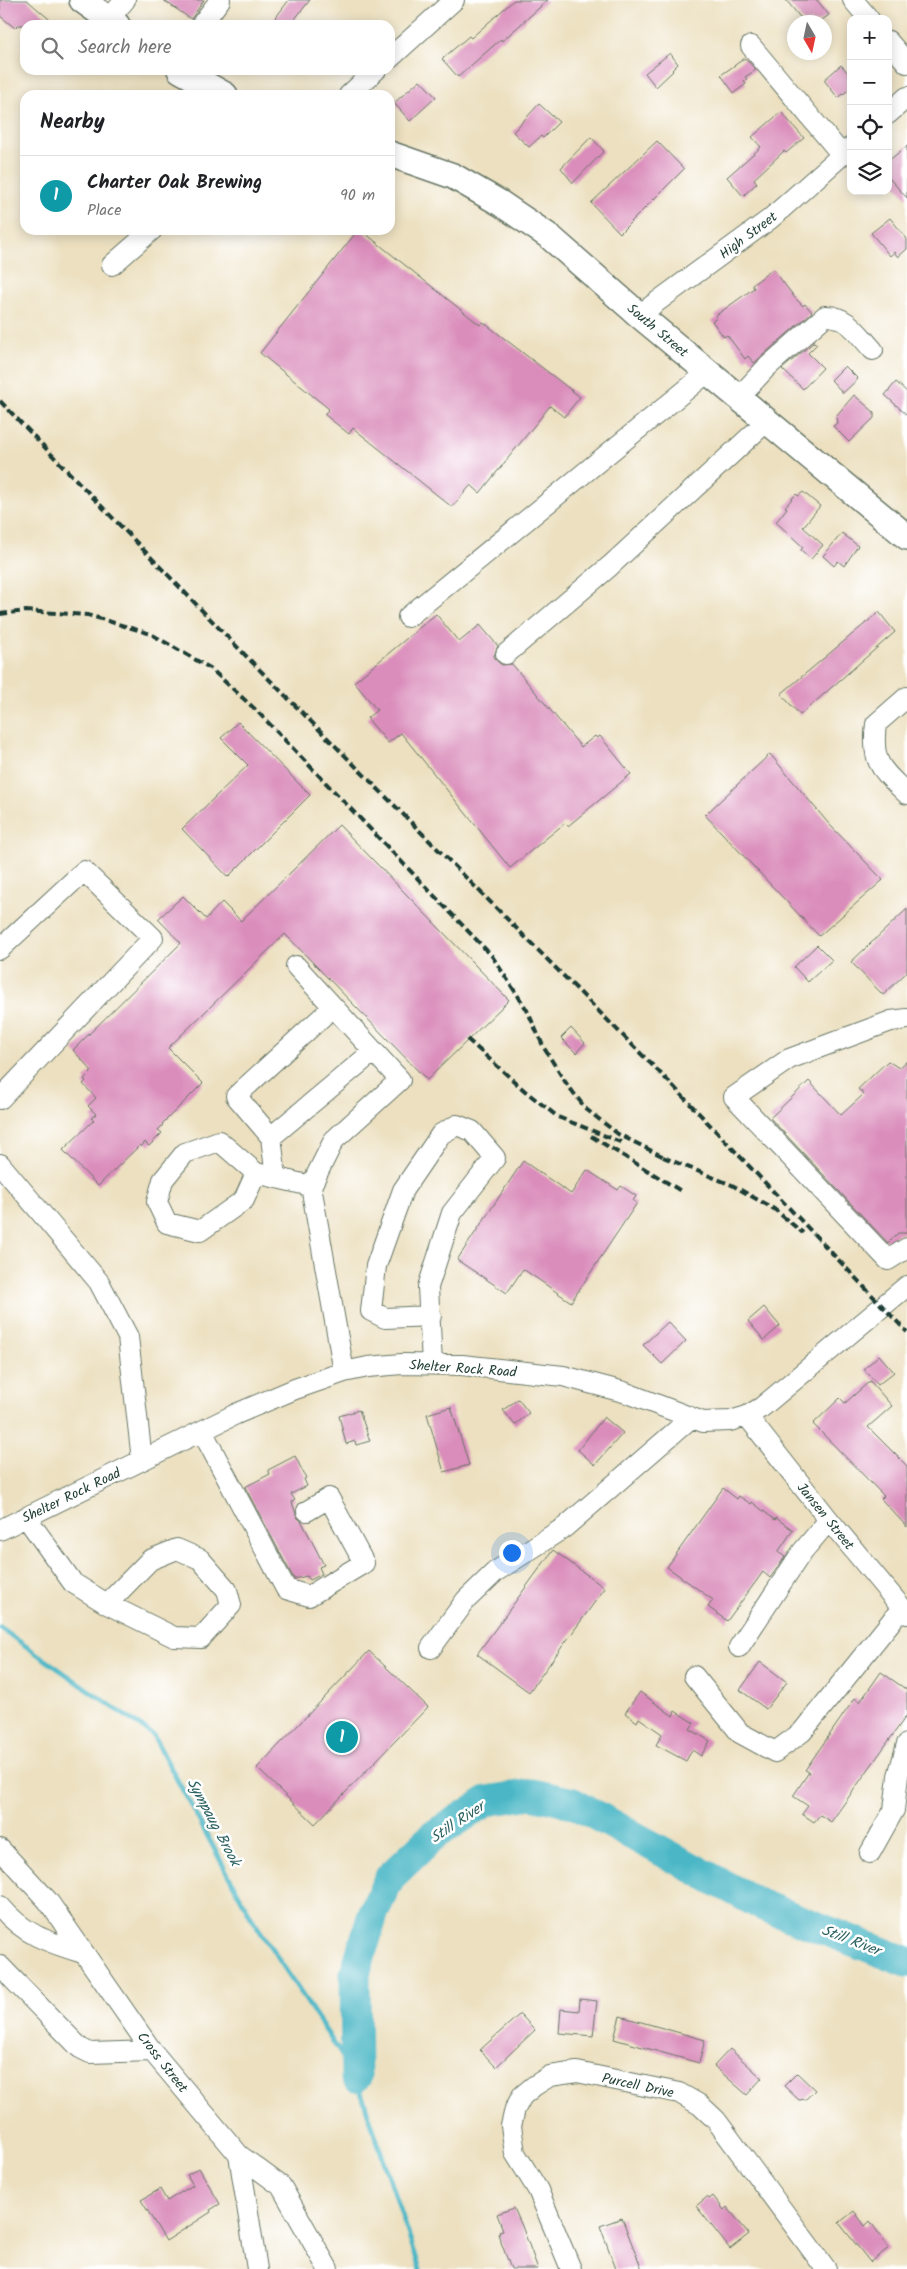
<!DOCTYPE html>
<html lang="en">
<head>
<meta charset="utf-8">
<style>
	:root { --surface:#fff; --page:#f6f6f6; --text:#202124; --muted:#757577; --line:#e0e0e0; --accent:#db2777 }
	body { margin:0; font-family:Kalam,sans-serif; background:var(--page); color:var(--text) }
	.controls { position:absolute; right:15px; top:15px; display:grid; overflow:hidden; border-radius:10px; box-shadow:0 2px 12px #0003 }
	.controls button { width:45px; height:45px; display:grid; place-items:center; padding:0; border:0; border-bottom:1px solid var(--line); background:var(--surface); color:var(--text); font:25px sans-serif }
	.compass { position:absolute; left:787px; top:15px; width:45px; height:45px; border-radius:50%; background:var(--surface); box-shadow:0 2px 12px #0003; rotate:171deg }
	.you { position:absolute; left:511px; top:1552px; width:18px; height:18px; margin:-12px; border:4px solid #fff; border-radius:50%; background:#1a73e8; box-shadow:0 0 0 8px #1a73e833 }
	.badge { display:grid; place-items:center; width:32px; height:32px; border-radius:50%; background:var(--accent); color:#fff; font-size:16px; font-weight:700 }
	.pin { position:absolute; translate:-50% -50%; border:2px solid #fff; box-shadow:0 1px 5px #0006 }
	.list { margin:0; padding:0; list-style:none }
	h2 { display:flex; justify-content:space-between; align-items:center; height:65px; margin:0; padding:0 20px; font-size:21px }
	h2 small { font-size:16px; font-weight:400; color:var(--muted) }
	.list li { display:grid; grid-template-columns:32px 1fr auto; gap:15px; align-items:center; box-sizing:border-box; height:80px; padding:0 20px; border-top:1px solid var(--line) }
	.list b { display:block; font-size:19px; white-space:nowrap }
	.list p { margin:0; font-size:16px; white-space:nowrap; color:var(--muted) }
	.list em { font-size:16px; font-style:normal; color:var(--muted) }
	.icon { flex:none; width:28px; height:28px; fill:none; stroke:currentColor; stroke-width:2; stroke-linecap:round; stroke-linejoin:round }
	.map { position:relative; flex:none; width:907px; height:2269px; overflow:hidden }
	.search { position:absolute; background:var(--surface); box-shadow:0 2px 12px #0003; left:20px; top:20px; width:375px; height:55px; display:flex; align-items:center; gap:12px; box-sizing:border-box; padding:0 18px; border-radius:15px; color:var(--muted); font-size:19px }
	.panel { position:absolute; background:var(--surface); box-shadow:0 2px 12px #0003; left:20px; top:90px; width:375px; height:145px; border-radius:15px }
	.map>svg:first-child { display:block }
</style>
</head>
<body>
<div class="map">
<svg width="907" height="2269" viewBox="0 0 907 2269">
	<rect width="100%" height="100%" fill="#fff"/>
	<filter id="ink" filterUnits="userSpaceOnUse"><feTurbulence type="fractalNoise" baseFrequency=".02" numOctaves="2"/><feDisplacementMap in="SourceGraphic" scale="10" xChannelSelector="R" yChannelSelector="G"/><feConvolveMatrix kernelMatrix="1 2 1 2 8 2 1 2 1" color-interpolation-filters="sRGB"/></filter>
	<filter id="wash" filterUnits="userSpaceOnUse"><feTurbulence type="fractalNoise" baseFrequency=".0096" numOctaves="4" result="noise"/><feDisplacementMap in="SourceGraphic" scale="20" xChannelSelector="R" yChannelSelector="G"/><feGaussianBlur stdDeviation="1.12" result="paint"/><feColorMatrix in="noise" values="0 0 0 0 0 0 0 0 0 0 0 0 0 0 0 0 0 1.4 0 .05"/><feComposite in="paint" operator="in"/></filter>
	<g filter="url(#wash)">
		<rect width="100%" height="100%" fill="#ece0c0"/>
		<g fill="none" stroke-linecap="round" stroke-linejoin="round">
			<!-- stream -->
			<path stroke="#4bb7c6" stroke-width="5" d="M0 1628 153 1735 251 1917 356 2077 420 2269"/>
			<!-- river -->
			<path stroke="#4bb7c6" stroke-width="31" d="M356 2077 355 1973 374 1911 390 1877 433 1836 487 1801 532 1794 573 1803 761 1905 907 1962"/>
		</g>
		<g id="blocks">
			<!-- building -->
			<path fill="#da8dbb" d="M0 0H27L56 25H18L15 28 0 16Z
				M163 0H204L191 19Z
				M289 0H310L290 25H270Z
				M514 0H548L502 41 501 39 458 77 442 59 469 36 471 38Z
				M786 0H817L829 15 819 22H804Z
				M670 53 678 64 672 70 673 71 656 87 645 73Z
				M745 58 756 70 745 77 747 79 744 81 746 84 734 93 721 75Z
				M841 65 851 76V88L838 98 824 80Z
				M420 80 436 97 410 121 394 103Z
				M539 104 559 122 543 138 541 136 529 147 513 132Z
				M781 112 804 138 786 153 784 151 754 179 757 183 743 196 727 177 761 147 752 137Z
				M591 137 604 151 573 183 561 168Z
				M657 141 684 169 620 233 591 203Z
				M907 146V198L888 177V161Z
				M890 218 907 239V249L898 257 894 252 890 256 871 233Z
				M358 230H361L480 325 483 322 580 397 564 417 550 406 480 493 471 485 452 507 353 428 349 434 324 414 329 409 260 353Z
				M773 269 795 298 803 306 805 304 812 312 754 363 748 356 745 359 727 335 724 337 712 321 717 318 715 316 754 288 752 285Z
				M814 342 817 344 808 353 823 368 803 389 782 369Z
				M845 366 858 379 843 393 831 380Z
				M896 382 907 392V415L885 395Z
				M854 395 874 412V418L849 442 833 426 837 423 836 416Z
				M803 492 820 506 803 527 823 545 811 559 801 550 803 547 776 522 787 508 785 507 796 494 798 496Z
				M842 533 858 546 844 566 838 561 834 566 823 556Z
				M879 612 895 632 800 715 781 694Z
				M436 614 459 642 480 625 498 646 494 656 497 661 502 665 512 664 581 747 595 736 597 738 600 736 631 774 568 826 565 823 510 868 401 733 388 743 367 718 377 710 354 682Z
				M238 722 310 795 228 877 182 829 248 765 221 738Z
				M770 754 829 824 883 880 819 936 705 815Z
				M339 825 509 1000 427 1080 285 934 168 1048 203 1083 162 1124 163 1125 158 1130 162 1133 149 1146 145 1142 141 1147 140 1145 98 1186 63 1150 94 1120 91 1118 96 1114 88 1106 96 1098 83 1084 86 1081 84 1079 92 1071 73 1050 181 943 158 919 183 896 206 919 222 902 241 921Z
				M907 909V972L883 995 851 962Z
				M817 945 832 960 808 982 794 967Z
				M571 1028 585 1043 576 1053 561 1038Z
				M888 1061 899 1068 907 1061V1233H898L888 1243 770 1118 809 1081 841 1115 864 1094 858 1089Z
				M523 1161 571 1194 587 1170 618 1190 621 1186 636 1196 633 1201 637 1203 571 1302 523 1269 507 1293 457 1260Z
				M764 1307 780 1326 764 1340 748 1321Z
				M668 1322 686 1341 662 1364 643 1345Z
				M879 1355 894 1372 878 1385 864 1369Z
				M870 1381 892 1406 868 1427 907 1466V1527L881 1499 884 1496 813 1424 840 1398 845 1403Z
				M518 1399 529 1413 515 1425 503 1410Z
				M451 1407 469 1465 444 1472 427 1414Z
				M359 1410 370 1441 356 1445 355 1441 346 1444 339 1416Z
				M604 1417 623 1433 595 1465 578 1450Z
				M295 1456 306 1478 304 1479 307 1486 291 1494 295 1500 292 1502 297 1517 302 1522 324 1565 319 1567 322 1574 310 1580 307 1576 294 1579 245 1487 270 1474 268 1470Z
				M723 1488 737 1499 739 1496 751 1504 752 1502 775 1520 776 1518 793 1530 778 1552 785 1557 770 1578 763 1572 727 1621 708 1607 713 1600 667 1567Z
				M553 1550 605 1588 529 1692 477 1654Z
				M369 1651 428 1707 315 1824 257 1768Z
				M760 1662 787 1682 766 1709 740 1690Z
				M881 1672 907 1690V1715L831 1822 820 1815 814 1822 802 1814 808 1806 793 1796 809 1772 805 1770 855 1698 860 1702Z
				M640 1692 673 1716 675 1711 694 1723 690 1729 710 1741 701 1756 692 1750 686 1761 656 1745 662 1734 639 1718 637 1722 625 1713Z
				M580 1999 597 2001 593 2036 559 2033 561 2009 579 2011Z
				M520 2014 535 2030 496 2067 480 2050Z
				M620 2016 705 2040 699 2063 614 2039Z
				M730 2049 762 2078 747 2095 714 2066Z
				M797 2073 815 2090 806 2099 799 2100 784 2086Z
				M199 2168 220 2204 210 2210 211 2212 166 2241 141 2200 160 2189 167 2201 193 2185 187 2175Z
				M713 2196 724 2210 727 2207 749 2234 730 2249 696 2206 707 2197 709 2199Z
				M514 2208 522 2226 538 2269H511L498 2234H500L499 2231 503 2230 497 2214Z
				M854 2211 865 2226 870 2221 889 2248 870 2262 839 2223Z
				M622 2218 630 2239 642 2269H616L600 2226Z"/>
		</g>
	</g>
	<g filter="url(#ink)">
		<use href="#blocks" fill-opacity="0" stroke="#677665" stroke-width="1"/>
		<g fill="none" stroke-linecap="round" stroke-linejoin="round">
			<!-- minor casing -->
			<g stroke="#677665" stroke-width="22">
				<path id="minor" d="M853 0 869 19
					M109 19 125 0
					M201 25 220 0
					M888 41 907 63
					M751 46 842 155
					M390 58 454 0
					M349 95 376 70
					M888 114 907 97
					M112 265 152 230
					M639 315 770 219 851 147
					M739 397 766 368 825 316C847 315 859 335 873 350
					M408 617 708 372
					M506 654 610 566 767 421
					M907 697 876 724C871 763 881 769 907 794
					M0 949 84 871 153 938 0 1099
					M296 966 400 1080 334 1140 311 1186 344 1372
					M907 1019 891 1021 789 1059 734 1097 888 1260 907 1248
					M271 1137 236 1096 333 1007
					M0 1164 99 1282 128 1337 142 1460
					M256 1173 219 1141 185 1153 163 1180 157 1202 167 1223 200 1231 244 1200 256 1173 311 1186
					M276 1178 271 1137 374 1051
					M431 1316 385 1318 371 1311 376 1266 403 1190 441 1134 457 1125 472 1131 495 1158 452 1213 428 1287 432 1364
					M747 1416 829 1520 907 1614
					M202 1431 286 1589 309 1596 364 1563 329 1498 307 1511
					M26 1517 73 1583 107 1604 174 1637 201 1638 231 1605 227 1590 200 1559 177 1549 150 1560 107 1604
					M0 1530 236 1414 295 1389 344 1372 368 1367 402 1364 462 1365 563 1376 624 1392 703 1422 730 1421 747 1416 762 1407 907 1286
					M739 1647 802 1552 829 1520
					M431 1648 466 1600 495 1572 565 1527 691 1418
					M694 1676 740 1733 775 1752 802 1732 902 1608
					M0 1849 48 1901 152 2051 239 2155 281 2186 328 2269
					M870 1853 894 1810 898 1776 907 1744
					M0 1906C24 1935 48 1942 83 1953
					M0 1966 80 2048 90 2053 152 2051
					M239 2155 257 2269
					M571 2269 538 2190 515 2153 511 2126 515 2109 522 2096 534 2086 550 2076 577 2072 679 2093 700 2105 716 2120 826 2269"/>
			</g>
			<!-- major casing -->
			<g stroke="#677665" stroke-width="28">
				<path id="major" d="M82 0 117 25
					M180 70 225 95
					M390 154 453 176 500 203 550 237 639 315 907 537"/>
			</g>
			<!-- minor -->
			<use href="#minor" stroke="#fff" stroke-width="20"/>
			<!-- major -->
			<use href="#major" stroke="#fff" stroke-width="25"/>
			<!-- rail -->
			<path stroke="#1f3d34" stroke-width="4" stroke-dasharray="8 4" stroke-linecap="butt" d="M0 401 247 657 673 1086 907 1332
				M0 614 26 611 88 615 151 634 210 668 257 711 492 956 527 1010 544 1048 566 1083 586 1109 618 1134 668 1159
				M467 1039 525 1091 558 1117 623 1143
				M591 1136 681 1191
				M663 1157 732 1185 774 1209 803 1233"/>
		</g>
	</g>
	<g text-anchor="middle" stroke-width="5" stroke-linejoin="round" paint-order="stroke">
		<!-- street labels -->
		<g font-size="14" fill="#1f3d34" stroke="#fff">
			<text transform="translate(748 235) rotate(-37)" y="5">High Street</text>
			<text transform="translate(658 330) rotate(40)" y="5">South Street</text>
			<text transform="translate(463 1368) rotate(4)" y="5">Shelter Rock Road</text>
			<text transform="translate(71 1495) rotate(-26)" y="5">Shelter Rock Road</text>
			<text transform="translate(826 1516) rotate(51)" y="5">Jansen Street</text>
			<text transform="translate(163 2062) rotate(52)" y="5">Cross Street</text>
			<text transform="translate(638 2085) rotate(12)" y="5">Purcell Drive</text>
		</g>
		<!-- water labels -->
		<g font-size="15" font-style="italic" fill="#2c6260" stroke="#fff">
			<text transform="translate(214 1822) rotate(62)" y="5">Sympaug Brook</text>
			<text transform="translate(457 1822) rotate(-34)" y="5">Still River</text>
			<text transform="translate(851 1940) rotate(21)" y="5">Still River</text>
		</g>
	</g>
</svg>
<div class="controls">
<button>+</button>
<button>−</button>
<button><svg class="icon" aria-label="locate" viewBox="0 0 24 24"><circle cx="12" cy="12" r="6"/><path d="M12 2v4M12 18v4M2 12h4M18 12h4"/></svg></button>
<button><svg class="icon" aria-label="layers" viewBox="0 0 24 24"><path d="M12 4l9 5-9 5-9-5zM3 14l9 5 9-5"/></svg></button>
</div>
<svg class="compass" viewBox="-18 -18 36 36"><path d="M0-13l5 13h-10z" fill="#e53935"/><path d="M0 13l5-13h-10z" fill="#757577"/></svg>
<div class="you"></div>
<div class="pin badge" style="left:342px;top:1737px;background:#0f9aa8">1</div>
<div class="search"><svg class="icon" aria-label="search" viewBox="0 0 24 24"><circle cx="10" cy="10" r="6"/><path d="M15 15l6 6"/></svg>Search here</div>
<section class="panel">
<h2>Nearby<small></small></h2>
<ul class="list">
<li><span class="badge" style="background:#0f9aa8">1</span><div><b>Charter Oak Brewing</b><p>Place</p></div><em>90 m</em></li>
</ul>
</section>
</div>
</body>
</html>
